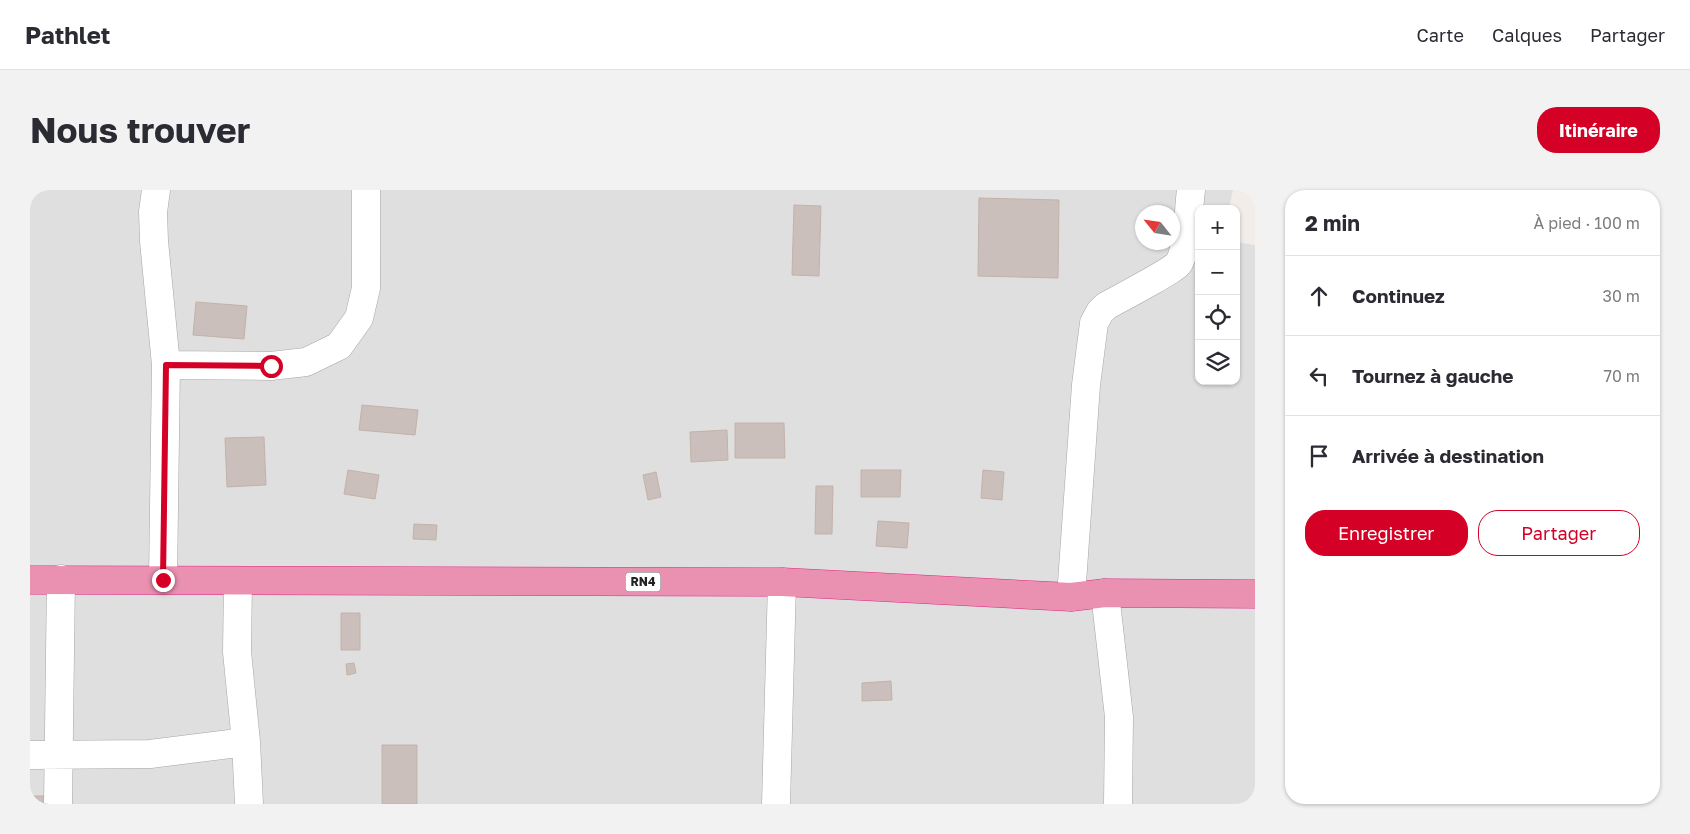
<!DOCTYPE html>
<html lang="fr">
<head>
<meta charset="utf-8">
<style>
	:root { --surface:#fff; --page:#f2f2f3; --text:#2b2b33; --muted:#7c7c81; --line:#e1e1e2; --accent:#d40025 }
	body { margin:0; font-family:"Golos Text",sans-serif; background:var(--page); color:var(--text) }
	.controls { position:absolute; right:15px; top:15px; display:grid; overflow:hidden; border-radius:10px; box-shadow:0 1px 4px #0004 }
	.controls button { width:45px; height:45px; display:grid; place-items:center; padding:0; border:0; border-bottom:1px solid var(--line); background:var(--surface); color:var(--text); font:25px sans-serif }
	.compass { position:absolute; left:1105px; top:15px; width:45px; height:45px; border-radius:50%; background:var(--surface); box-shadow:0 1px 4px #0004; rotate:300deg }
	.stop { position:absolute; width:15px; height:15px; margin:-11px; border:4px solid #d40025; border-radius:50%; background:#fff }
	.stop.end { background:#d40025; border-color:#fff; box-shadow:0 1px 5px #0008 }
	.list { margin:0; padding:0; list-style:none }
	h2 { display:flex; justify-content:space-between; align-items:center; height:65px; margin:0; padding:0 20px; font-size:21px }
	h2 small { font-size:16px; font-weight:400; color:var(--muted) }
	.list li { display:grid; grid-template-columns:32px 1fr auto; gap:15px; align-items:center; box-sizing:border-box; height:80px; padding:0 20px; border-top:1px solid var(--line) }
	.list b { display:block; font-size:19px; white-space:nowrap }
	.list em { font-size:16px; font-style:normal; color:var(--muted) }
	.actions { display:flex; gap:10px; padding:15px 20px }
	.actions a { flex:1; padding:11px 0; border:1px solid var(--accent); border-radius:20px; text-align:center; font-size:18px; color:var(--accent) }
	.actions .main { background:var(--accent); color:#fff }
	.icon { flex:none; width:28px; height:28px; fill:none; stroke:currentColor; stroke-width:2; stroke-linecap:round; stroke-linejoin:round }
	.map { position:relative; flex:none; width:1225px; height:614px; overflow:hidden; border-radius:20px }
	header { display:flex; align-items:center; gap:30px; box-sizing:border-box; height:70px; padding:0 25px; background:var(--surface); border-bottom:1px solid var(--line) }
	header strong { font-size:24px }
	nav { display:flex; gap:28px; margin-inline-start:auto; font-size:18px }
	.intro { display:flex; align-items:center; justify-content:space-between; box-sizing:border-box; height:120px; padding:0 30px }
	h1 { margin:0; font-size:35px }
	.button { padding:12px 22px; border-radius:20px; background:var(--accent); color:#fff; font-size:18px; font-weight:700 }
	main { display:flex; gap:30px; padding:0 30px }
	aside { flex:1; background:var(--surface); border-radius:20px; box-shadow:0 1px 4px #0004 }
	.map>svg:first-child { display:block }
</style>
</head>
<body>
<header>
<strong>Pathlet</strong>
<nav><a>Carte</a><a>Calques</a><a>Partager</a></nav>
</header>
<div class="intro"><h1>Nous trouver</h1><a class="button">Itinéraire</a></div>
<main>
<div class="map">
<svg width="1225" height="614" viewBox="0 0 1225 614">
	<rect width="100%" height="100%" fill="#f2ede9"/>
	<!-- residential -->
	<path fill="#e0dfdf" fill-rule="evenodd" d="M0 0H1203L1199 19H1169V191H1206V52L1225 55V614H0ZM1112 22H1142V52H1112Z"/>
	<!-- building -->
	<path fill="#cabfbb" stroke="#c4b1aa" d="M949 8 1029 10 1028 88 948 86Z
		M764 15 791 16 789 86 762 85Z
		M166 112 217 116 214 149 163 145Z
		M332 215 388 220 385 245 329 240Z
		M705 233H754L755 268H705Z
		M697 240 698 270 661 272 660 242Z
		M234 247 236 295 197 297 195 248Z
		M318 280 349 285 345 309 314 304Z
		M831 280H871L870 307H831Z
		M953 280 974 282 972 310 951 308Z
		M626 282 631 307 618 310 613 285Z
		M786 296H803L802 344H785Z
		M848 331 879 333 877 358 846 356Z
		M384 334 407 335 406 350 383 349Z
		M311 423H330V460H311Z
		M324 473 326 483 317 485 316 474Z
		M861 491 862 510 832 511V493Z
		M352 555H387V614H352Z
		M0 606H18V614H0Z"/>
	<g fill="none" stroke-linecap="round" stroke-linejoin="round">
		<!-- minor casing -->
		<g stroke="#a6a6a6" stroke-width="29">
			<path id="minor" d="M126 0 123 22 124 51 136 175 133 390
				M136 175 241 176 276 172 309 156 329 128 336 98V0
				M208 391 207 462 216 552 219 614
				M1075 403 1089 527 1088 614
				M1041 407 1056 195 1064 133 1070 122 1076 116C1087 110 1146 79 1149 73 1159 53 1158 22 1161 0
				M0 565 120 564 216 552
				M28 614 31 389
				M746 614 752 392"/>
		</g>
		<!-- highway casing -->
		<g stroke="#df2686" stroke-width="29">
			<path id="highway" d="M0 390 752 392 1041 407 1075 403 1225 404"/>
		</g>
		<!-- minor -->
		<use href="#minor" stroke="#fff" stroke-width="28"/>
		<!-- highway -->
		<use href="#highway" stroke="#ea90b0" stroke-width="28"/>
	</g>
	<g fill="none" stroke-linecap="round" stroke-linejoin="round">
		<!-- route -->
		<path stroke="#d40025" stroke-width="6" d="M133 390 136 175 241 176"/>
	</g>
	<g text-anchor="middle" stroke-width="4" stroke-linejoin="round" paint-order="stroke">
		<!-- shield labels -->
		<rect fill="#fff" stroke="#646464" stroke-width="1" x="595.5" y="382.5" width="35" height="19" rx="4"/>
		<g font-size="12" font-weight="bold" fill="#222">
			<text x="613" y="396">RN4</text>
		</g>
	</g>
</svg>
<div class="controls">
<button>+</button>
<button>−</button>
<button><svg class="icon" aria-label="locate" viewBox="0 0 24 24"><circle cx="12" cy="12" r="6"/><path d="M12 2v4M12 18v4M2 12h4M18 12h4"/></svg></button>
<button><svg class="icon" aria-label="layers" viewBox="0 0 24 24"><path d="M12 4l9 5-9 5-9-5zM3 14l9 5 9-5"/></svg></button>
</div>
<svg class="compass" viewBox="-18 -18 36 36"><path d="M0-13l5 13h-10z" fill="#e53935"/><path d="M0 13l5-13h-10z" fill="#7c7c81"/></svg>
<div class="stop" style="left:241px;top:176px"></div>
<div class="stop end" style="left:133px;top:390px"></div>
</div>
<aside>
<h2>2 min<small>À pied · 100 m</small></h2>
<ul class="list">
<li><svg class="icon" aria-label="ahead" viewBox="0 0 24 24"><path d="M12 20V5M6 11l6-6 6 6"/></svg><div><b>Continuez</b></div><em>30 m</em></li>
<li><svg class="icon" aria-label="left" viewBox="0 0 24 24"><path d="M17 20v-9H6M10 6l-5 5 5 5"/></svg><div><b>Tournez à gauche</b></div><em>70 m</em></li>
<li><svg class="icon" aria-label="arrive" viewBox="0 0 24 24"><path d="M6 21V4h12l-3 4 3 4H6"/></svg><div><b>Arrivée à destination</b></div></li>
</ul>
<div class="actions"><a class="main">Enregistrer</a><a>Partager</a></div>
</aside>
</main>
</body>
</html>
